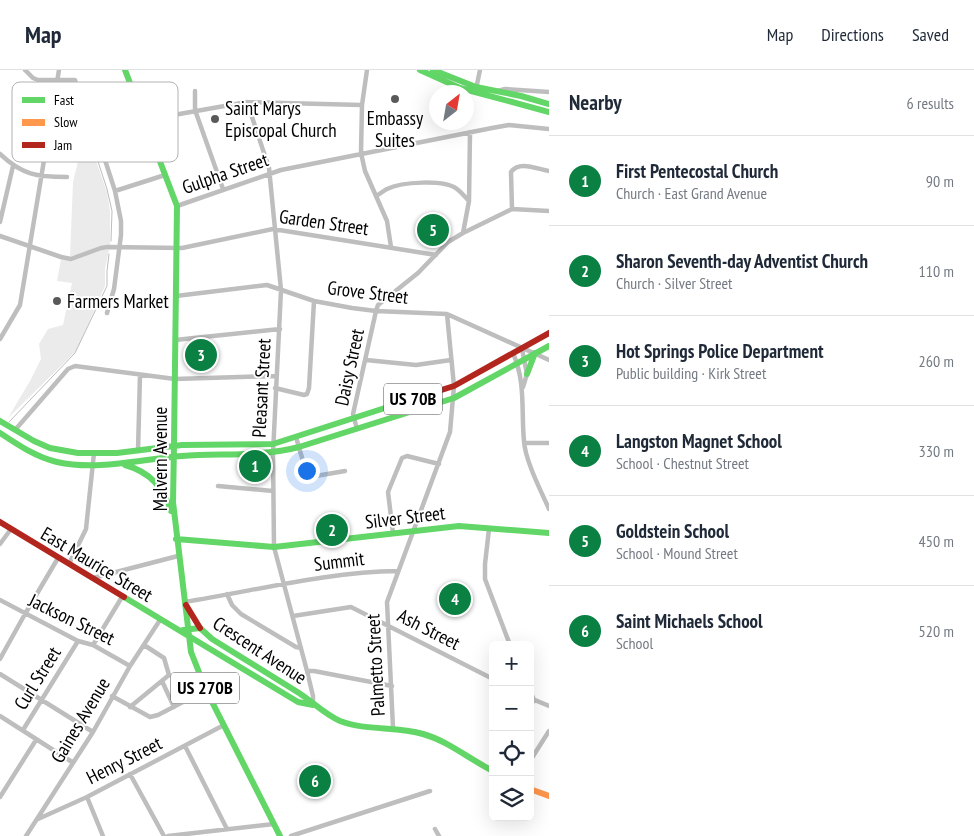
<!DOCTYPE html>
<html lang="en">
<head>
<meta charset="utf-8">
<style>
	:root { --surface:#fff; --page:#f6f6f7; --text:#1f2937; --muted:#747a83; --line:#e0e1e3; --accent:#0b8043 }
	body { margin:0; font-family:"PT Sans Narrow",sans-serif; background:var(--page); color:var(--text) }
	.controls { position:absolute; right:15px; bottom:15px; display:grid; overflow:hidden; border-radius:8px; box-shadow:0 5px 20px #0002 }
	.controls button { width:45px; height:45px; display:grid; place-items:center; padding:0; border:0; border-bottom:1px solid var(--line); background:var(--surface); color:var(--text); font:25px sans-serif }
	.compass { position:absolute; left:429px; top:15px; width:45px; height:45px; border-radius:50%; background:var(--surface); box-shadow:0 5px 20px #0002; rotate:31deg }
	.you { position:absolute; left:306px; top:400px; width:18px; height:18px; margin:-12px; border:4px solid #fff; border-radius:50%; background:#1a73e8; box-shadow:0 0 0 8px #1a73e833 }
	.badge { display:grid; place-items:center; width:32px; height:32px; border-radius:50%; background:var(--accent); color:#fff; font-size:16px; font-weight:700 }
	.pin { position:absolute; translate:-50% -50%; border:2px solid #fff; box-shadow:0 1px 5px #0006 }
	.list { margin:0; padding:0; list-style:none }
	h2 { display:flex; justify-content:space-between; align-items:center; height:65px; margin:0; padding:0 20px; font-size:21px }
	h2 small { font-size:16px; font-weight:400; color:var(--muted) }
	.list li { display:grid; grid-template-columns:32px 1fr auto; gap:15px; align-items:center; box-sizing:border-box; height:90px; padding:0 20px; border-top:1px solid var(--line) }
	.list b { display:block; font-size:19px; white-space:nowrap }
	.list p { margin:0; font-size:16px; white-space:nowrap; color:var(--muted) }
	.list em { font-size:16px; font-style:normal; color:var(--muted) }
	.icon { flex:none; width:28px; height:28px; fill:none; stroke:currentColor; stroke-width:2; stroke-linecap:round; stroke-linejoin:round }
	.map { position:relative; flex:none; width:549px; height:766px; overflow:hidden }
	header { display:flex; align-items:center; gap:30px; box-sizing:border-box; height:70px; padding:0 25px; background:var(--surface); border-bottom:1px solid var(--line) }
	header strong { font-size:24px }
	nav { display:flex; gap:28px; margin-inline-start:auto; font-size:18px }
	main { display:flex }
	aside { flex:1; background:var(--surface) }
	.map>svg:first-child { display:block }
</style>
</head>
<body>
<header>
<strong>Map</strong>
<nav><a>Map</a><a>Directions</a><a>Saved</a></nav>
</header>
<main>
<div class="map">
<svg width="549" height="766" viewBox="0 0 549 766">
	<rect width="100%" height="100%" fill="#fff"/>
	<!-- green -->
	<path fill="#ebebeb" d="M88 68 107 122 110 141V175C96 177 84 185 70 187L73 112 80 83 77 73Z
		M101 180H109L105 198V216L78 277 74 283 8 348 30 311 41 289 39 274 48 259 63 255 72 213 57 211 61 189 71 191Z"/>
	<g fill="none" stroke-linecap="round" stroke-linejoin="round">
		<!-- stream -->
		<path stroke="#bdbdbd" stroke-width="1" d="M89 64 107 119 112 141 111 171
			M9 352 75 283 107 216V201L109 184"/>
		<!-- street -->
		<path stroke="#bebebe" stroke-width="4.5" d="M25 0 33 8 38 10H75L87 51 95 59 115 121 121 151V165L114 219 107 243
			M367 0 362 35 361 83 365 101 387 151 391 177
			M476 19 480 0
			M195 21V40L223 119
			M498 21 505 19 549 22
			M247 32 269 98 281 220 273 383 274 477 307 601 313 626V635
			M95 59 247 32 362 35
			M0 84C22 105 37 107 67 107
			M115 121 165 105
			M376 126C380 124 383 121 387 119 401 112 444 109 457 119 461 122 465 127 469 131
			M177 136 281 100 492 58 509 55 549 59
			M512 139 511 102C519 90 537 99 549 101
			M0 152 13 96
			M463 163 469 131 470 62
			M0 166 61 187 71 189 101 178 108 177 182 178 273 159 436 185
			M176 226 267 215 314 231 352 238 376 241 447 244 549 290
			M0 269 20 235 59 0
			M175 270 280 259
			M522 279 527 304 523 317
			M513 283C526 313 521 340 524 371 525 390 541 421 549 439
			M366 290 416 295 451 290
			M275 318 304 325 307 324 309 318 314 231
			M357 359 353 344 376 241 378 235 418 203 448 172 463 163 512 139 549 141
			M15 360 68 299 75 296 175 309 276 306
			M296 367 307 405 310 407 345 401
			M524 373H549
			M138 381 140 305
			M218 416 273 421
			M489 459 485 494V509L510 575
			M393 463 388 422 402 388 407 386 439 394
			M0 474 11 459
			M69 494 86 459 94 383
			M93 508 178 486
			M227 524 232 535 241 544 296 577 301 578
			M0 530 78 571 93 575 130 596
			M184 532C255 521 325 502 398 501
			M293 546 351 537 493 609
			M93 575 122 527
			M0 589 25 544 58 488
			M307 601H314L392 616
			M0 604 93 662
			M162 611 174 637
			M530 621 534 630 530 636
			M112 626 150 647 158 645 206 620
			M530 628 549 636
			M130 637 169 605 164 588 144 575
			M0 646 72 692
			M393 658 387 532 450 362 454 316 447 244
			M23 660 78 571
			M185 676 227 759
			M530 691 549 661
			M130 704 164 766
			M0 727 36 670
			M87 727 103 766
			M495 748V747
			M38 749 87 727 224 655
			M435 759 439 766
			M26 766 93 662 130 596 160 550
			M168 766 274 754
			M291 766 430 721"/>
		<!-- fast -->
		<path stroke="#63d668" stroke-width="6" d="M125 0 177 136 174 375
			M420 0 460 18 549 42
			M433 0 476 17 521 26 549 34
			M527 304 535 283
			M0 351 34 371 50 378 78 383H117L182 375 273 374 388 337
			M0 363C18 375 36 387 57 392 98 401 141 389 182 386 221 383 261 387 299 377L454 328 549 276
			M174 375 173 432 191 582 206 620 280 766
			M125 395C150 402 163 417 171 441
			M176 469 274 477 459 456 549 463
			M124 527 298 632 313 635
			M183 560 200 558 212 569C241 587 270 605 299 623 313 632 324 644 340 651 366 661 396 656 423 664 448 671 469 689 493 701"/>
		<!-- slow -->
		<path stroke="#ff974d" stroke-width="6" d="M530 719 549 726"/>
		<!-- jam -->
		<path stroke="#b3261e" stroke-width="6" d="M388 337 454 316 549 263
			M0 452 124 527
			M186 535 200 558"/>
	</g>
	<!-- markers -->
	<g fill="#595959" stroke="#fff" stroke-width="2">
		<circle cx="395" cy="29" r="5"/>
		<circle cx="215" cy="49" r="5"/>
		<circle cx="57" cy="231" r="5"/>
	</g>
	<g text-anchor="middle" stroke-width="4" stroke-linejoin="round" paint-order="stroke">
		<!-- shield labels -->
		<g fill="#fff" stroke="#4c4c4c" stroke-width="1">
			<rect x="384" y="313.5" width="58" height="31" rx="4"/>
			<rect x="171" y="602.5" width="68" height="31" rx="4"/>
		</g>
		<g font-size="18" font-weight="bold" fill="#000">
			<text x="413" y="335">US 70B</text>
			<text x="205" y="624">US 270B</text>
		</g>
		<!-- poi labels -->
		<g font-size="19" fill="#000" stroke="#fff" text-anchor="start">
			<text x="225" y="45">Saint Marys<tspan x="225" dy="22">Episcopal Church</tspan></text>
			<text x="395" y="55" text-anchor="middle">Embassy<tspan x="395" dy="22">Suites</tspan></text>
			<text x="67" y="238">Farmers Market</text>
		</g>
		<!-- street labels -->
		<g font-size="19" fill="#000" stroke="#fff">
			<text transform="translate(225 103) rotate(-19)" y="7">Gulpha Street</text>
			<text transform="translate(324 152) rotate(8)" y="7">Garden Street</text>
			<text transform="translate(368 222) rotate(7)" y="7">Grove Street</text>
			<text transform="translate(349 297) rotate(-78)" y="7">Daisy Street</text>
			<text transform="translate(261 318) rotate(-87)" y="7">Pleasant Street</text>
			<text transform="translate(160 389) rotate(-90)" y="7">Malvern Avenue</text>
			<text transform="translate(405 447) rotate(-7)" y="7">Silver Street</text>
			<text transform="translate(339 491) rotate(-7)" y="7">Summit</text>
			<text transform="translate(97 494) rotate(31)" y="7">East Maurice Street</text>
			<text transform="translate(72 549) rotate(26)" y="7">Jackson Street</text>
			<text transform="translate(429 559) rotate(27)" y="7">Ash Street</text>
			<text transform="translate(260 580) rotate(33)" y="7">Crescent Avenue</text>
			<text transform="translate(375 595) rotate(-93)" y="7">Palmetto Street</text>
			<text transform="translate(37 608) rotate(-58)" y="7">Curl Street</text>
			<text transform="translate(80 650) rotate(-59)" y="7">Gaines Avenue</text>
			<text transform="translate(124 690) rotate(-27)" y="7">Henry Street</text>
		</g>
	</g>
	<!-- legend -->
	<rect x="12" y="12" width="166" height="80" rx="8" fill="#fff" stroke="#b2b2b2" stroke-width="1"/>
	<rect x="22" y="27" width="23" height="6" fill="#63d668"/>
	<rect x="22" y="49" width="23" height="7" fill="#ff974d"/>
	<rect x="22" y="72" width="23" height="6" fill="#b3261e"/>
	<g font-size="14" fill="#000">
		<text x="54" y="35">Fast</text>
		<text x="54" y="57">Slow</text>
		<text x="54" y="80">Jam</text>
	</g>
</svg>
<div class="controls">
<button>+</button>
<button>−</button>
<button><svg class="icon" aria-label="locate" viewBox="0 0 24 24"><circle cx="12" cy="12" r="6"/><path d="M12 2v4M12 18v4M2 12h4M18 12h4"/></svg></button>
<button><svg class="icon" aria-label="layers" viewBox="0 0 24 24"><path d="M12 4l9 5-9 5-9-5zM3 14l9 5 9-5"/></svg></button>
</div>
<svg class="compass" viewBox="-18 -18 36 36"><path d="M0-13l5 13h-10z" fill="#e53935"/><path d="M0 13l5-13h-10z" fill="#747a83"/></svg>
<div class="you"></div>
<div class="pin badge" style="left:255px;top:396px">1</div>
<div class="pin badge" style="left:332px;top:460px">2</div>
<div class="pin badge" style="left:201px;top:285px">3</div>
<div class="pin badge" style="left:455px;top:529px">4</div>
<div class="pin badge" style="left:433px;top:160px">5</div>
<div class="pin badge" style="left:315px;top:711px">6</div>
</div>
<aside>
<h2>Nearby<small>6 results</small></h2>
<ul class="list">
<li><span class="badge">1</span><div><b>First Pentecostal Church</b><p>Church · East Grand Avenue</p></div><em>90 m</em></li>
<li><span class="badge">2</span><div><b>Sharon Seventh-day Adventist Church</b><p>Church · Silver Street</p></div><em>110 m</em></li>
<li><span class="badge">3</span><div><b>Hot Springs Police Department</b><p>Public building · Kirk Street</p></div><em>260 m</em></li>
<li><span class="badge">4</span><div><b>Langston Magnet School</b><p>School · Chestnut Street</p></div><em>330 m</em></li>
<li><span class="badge">5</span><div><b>Goldstein School</b><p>School · Mound Street</p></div><em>450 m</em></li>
<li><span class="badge">6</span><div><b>Saint Michaels School</b><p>School</p></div><em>520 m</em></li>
</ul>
</aside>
</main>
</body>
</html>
